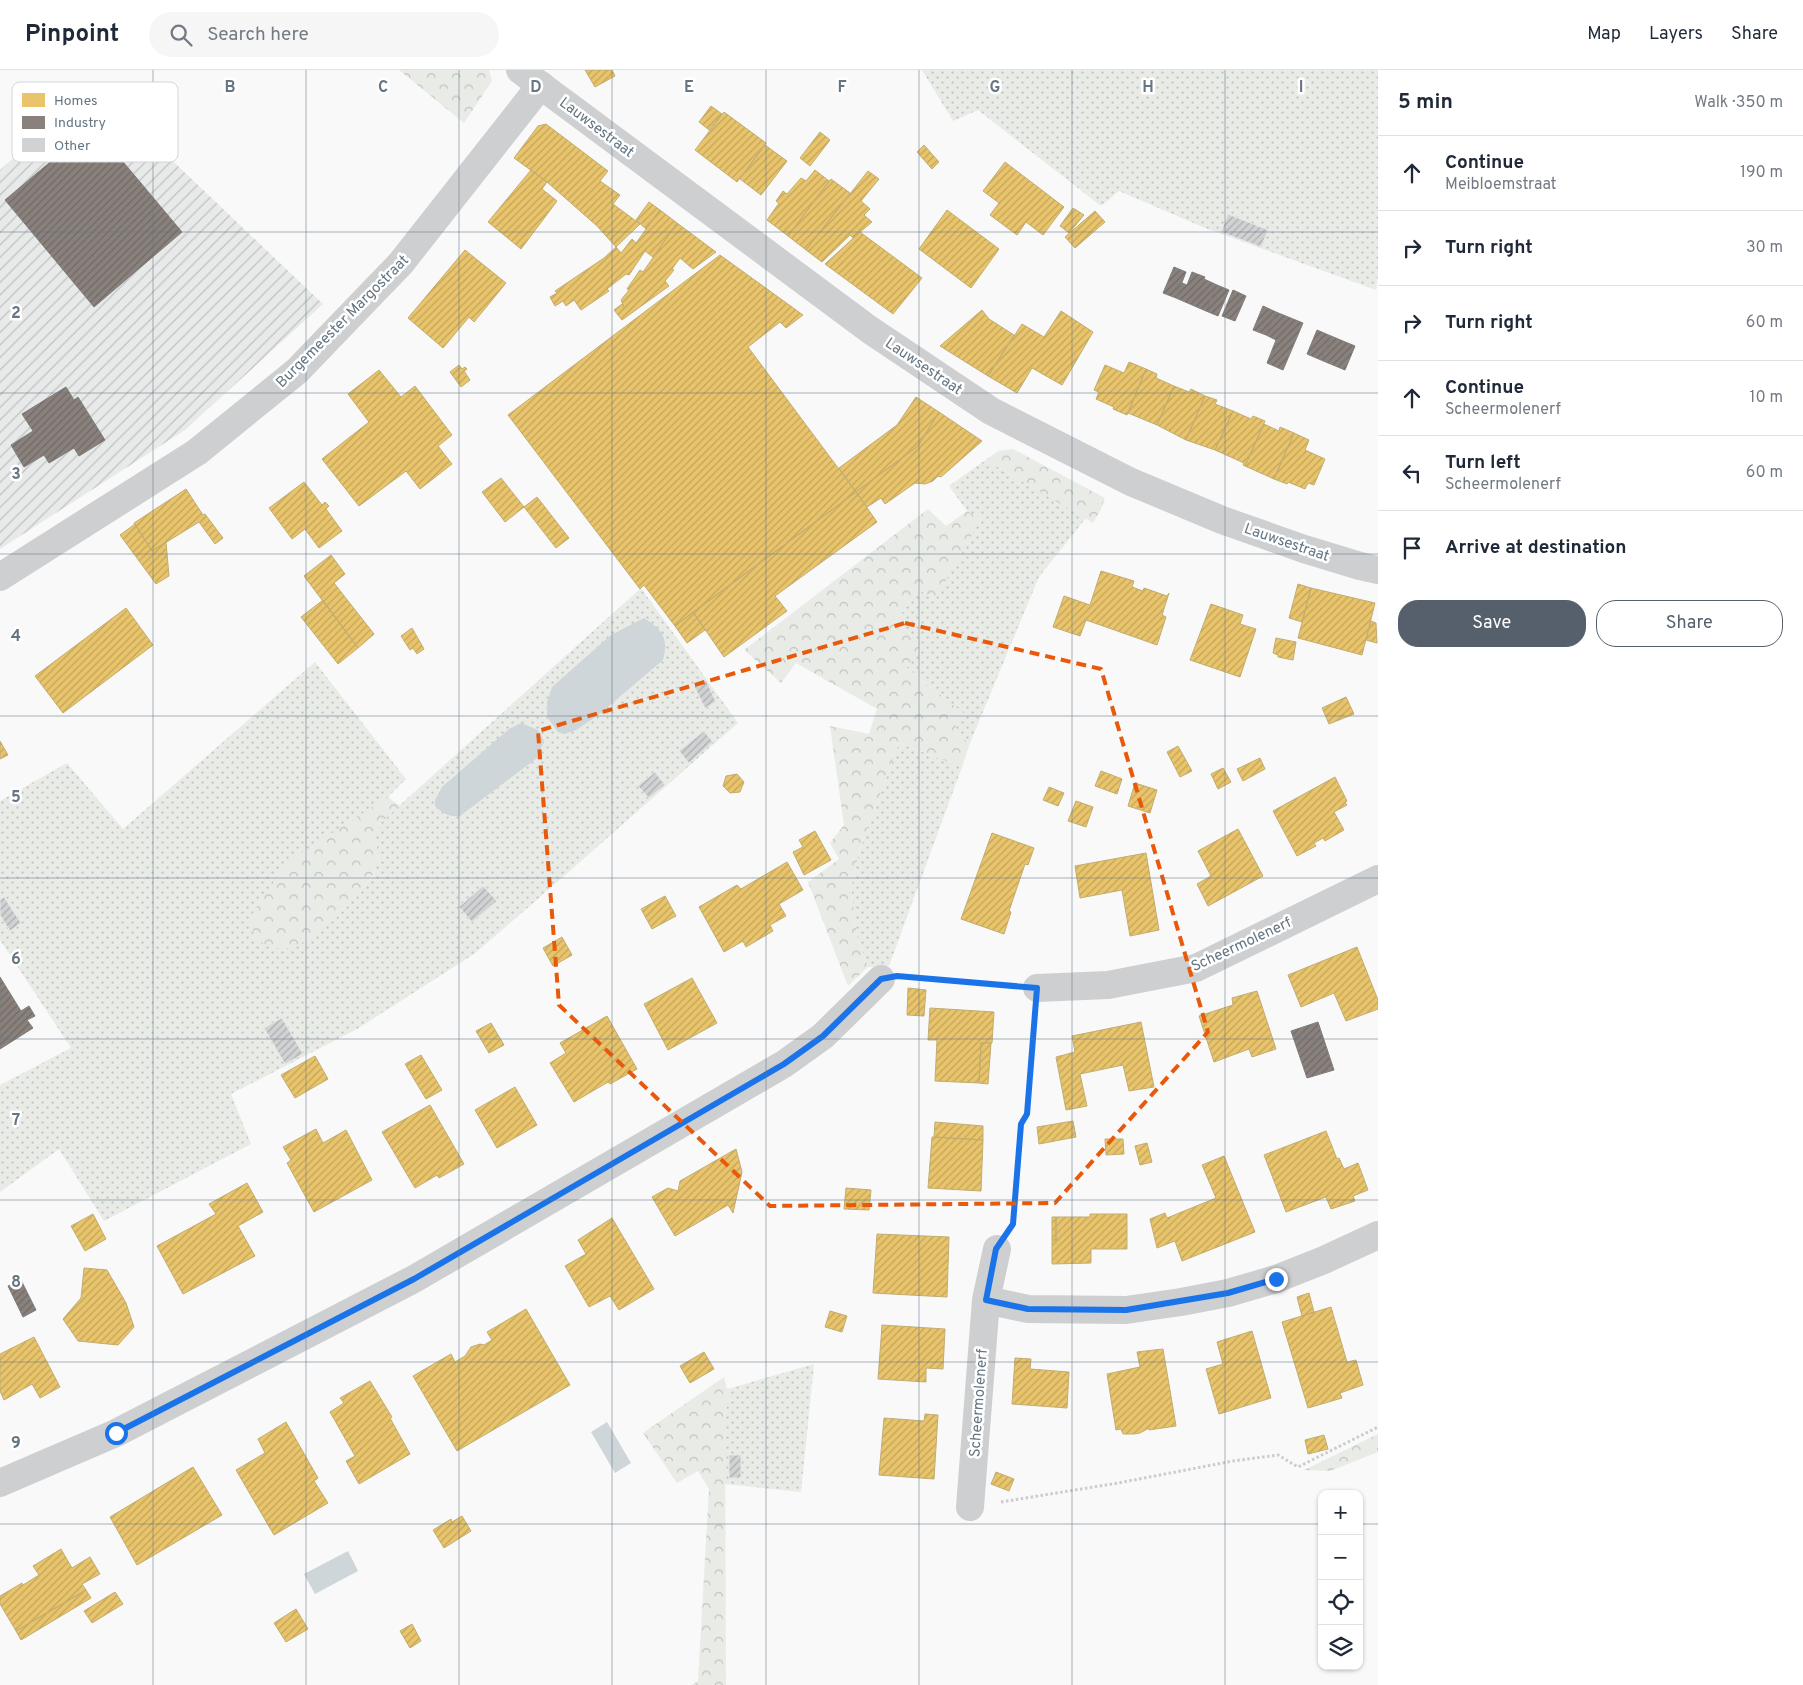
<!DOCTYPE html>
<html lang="en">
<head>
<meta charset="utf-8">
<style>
	:root { --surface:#fff; --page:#f6f6f7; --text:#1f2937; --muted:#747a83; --line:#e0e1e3; --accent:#56606c }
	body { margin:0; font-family:Overpass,sans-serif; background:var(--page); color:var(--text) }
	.controls { position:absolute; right:15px; bottom:15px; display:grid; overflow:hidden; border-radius:10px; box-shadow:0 1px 4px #0004 }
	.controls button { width:45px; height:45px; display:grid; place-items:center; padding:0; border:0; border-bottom:1px solid var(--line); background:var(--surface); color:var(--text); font:25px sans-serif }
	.stop { position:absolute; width:15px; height:15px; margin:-11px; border:4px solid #1a73e8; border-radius:50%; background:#fff }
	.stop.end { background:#1a73e8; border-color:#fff; box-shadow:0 1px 5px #0008 }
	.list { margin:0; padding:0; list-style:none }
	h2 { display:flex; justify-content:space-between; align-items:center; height:65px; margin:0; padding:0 20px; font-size:21px }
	h2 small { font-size:16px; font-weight:400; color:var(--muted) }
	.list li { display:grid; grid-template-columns:32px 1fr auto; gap:15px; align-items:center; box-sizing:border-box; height:75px; padding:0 20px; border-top:1px solid var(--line) }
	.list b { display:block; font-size:19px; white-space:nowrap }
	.list p { margin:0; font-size:16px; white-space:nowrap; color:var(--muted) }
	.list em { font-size:16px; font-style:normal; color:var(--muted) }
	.actions { display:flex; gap:10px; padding:15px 20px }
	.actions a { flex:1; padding:11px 0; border:1px solid var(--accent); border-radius:20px; text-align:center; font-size:18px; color:var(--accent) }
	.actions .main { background:var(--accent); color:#fff }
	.icon { flex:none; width:28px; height:28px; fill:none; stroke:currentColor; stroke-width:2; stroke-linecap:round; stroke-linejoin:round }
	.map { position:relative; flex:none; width:1378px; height:1615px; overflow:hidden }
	header { display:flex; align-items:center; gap:30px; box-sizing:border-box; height:70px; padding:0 25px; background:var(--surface); border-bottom:1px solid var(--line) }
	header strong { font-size:24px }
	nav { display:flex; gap:28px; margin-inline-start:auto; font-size:18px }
	.search { width:350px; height:45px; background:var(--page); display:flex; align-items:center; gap:12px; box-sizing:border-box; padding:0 18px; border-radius:28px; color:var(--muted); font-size:19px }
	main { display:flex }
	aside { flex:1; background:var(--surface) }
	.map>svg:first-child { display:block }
</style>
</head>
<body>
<header>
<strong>Pinpoint</strong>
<div class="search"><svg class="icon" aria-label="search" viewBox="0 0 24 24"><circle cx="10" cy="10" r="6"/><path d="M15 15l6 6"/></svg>Search here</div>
<nav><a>Map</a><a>Layers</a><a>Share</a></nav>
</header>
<main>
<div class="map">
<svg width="1378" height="1615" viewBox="0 0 1378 1615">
	<defs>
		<pattern id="industrial-furrows" width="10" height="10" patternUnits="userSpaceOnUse" patternTransform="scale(1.25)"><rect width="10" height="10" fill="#e8e9e9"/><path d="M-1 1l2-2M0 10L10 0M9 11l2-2" fill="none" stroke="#c0c1c2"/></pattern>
		<pattern id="grass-dots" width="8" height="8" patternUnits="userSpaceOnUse" patternTransform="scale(1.25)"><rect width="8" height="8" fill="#e8ebe6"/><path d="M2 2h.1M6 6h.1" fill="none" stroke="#c0c3c0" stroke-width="1.8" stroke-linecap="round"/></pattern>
		<pattern id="forest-crowns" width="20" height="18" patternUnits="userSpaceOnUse" patternTransform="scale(1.25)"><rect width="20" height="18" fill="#e8ebe6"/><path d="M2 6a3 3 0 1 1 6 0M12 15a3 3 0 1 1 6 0" fill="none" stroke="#c0c3c0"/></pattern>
		<pattern id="homes-hatch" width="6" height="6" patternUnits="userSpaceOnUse" patternTransform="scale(1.25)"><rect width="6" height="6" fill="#e9c46a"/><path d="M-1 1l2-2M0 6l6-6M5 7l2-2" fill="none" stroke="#c0a45d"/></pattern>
		<pattern id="industry-hatch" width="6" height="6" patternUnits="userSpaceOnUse" patternTransform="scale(1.25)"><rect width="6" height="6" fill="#8a817c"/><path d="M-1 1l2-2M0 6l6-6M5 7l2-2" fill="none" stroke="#6f6a67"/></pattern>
		<pattern id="building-hatch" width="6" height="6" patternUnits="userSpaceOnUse" patternTransform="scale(1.25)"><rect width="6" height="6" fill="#d0d2d3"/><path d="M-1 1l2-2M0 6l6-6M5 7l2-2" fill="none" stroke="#acafb1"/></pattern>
	</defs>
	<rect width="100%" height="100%" fill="#f9f9f9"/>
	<!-- industrial -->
	<path fill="url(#industrial-furrows)" d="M96 18 323 234 185 360 0 479V100Z"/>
	<!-- grass -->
	<path fill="url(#grass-dots)" d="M922 0H1378V204L1376 220 1205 158 1119 121 1101 136 978 40 953 51Z
		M998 381 991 393 1086 448 1039 507 970 673 953 662 963 643 907 598 896 551 918 520 935 528 981 449 967 441 949 416Z
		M641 518 738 653 531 835 474 884 357 959 231 1024 251 1074 104 1151 59 1079 0 1122V1015L71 978 0 870V731L67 693 123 759 315 592 406 709 388 727 334 850 360 822 374 804 379 788 374 768 380 753Z
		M899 673 962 697 889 896 868 897 857 866 851 818 859 782Z
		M814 1294 801 1422 725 1414V1344L731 1318Z"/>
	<!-- forest -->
	<path fill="url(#forest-crowns)" d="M399 0H489L492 11 464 53Z
		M1013 379 1105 428 1101 439 1093 453 991 393 998 381Z
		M928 439 946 456 967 441 981 449 936 528 918 520 896 551 921 572 907 598 963 643 953 662 970 673 962 697 899 673 859 782 851 818 857 866 868 897 848 916 808 812 839 789 830 773 844 755 830 656 869 664 877 639 796 593 781 613 744 580Z
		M388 727 400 736 380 753 375 767 379 788 374 803 360 822 334 850 295 878H271L256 869 249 849 287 792Z
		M724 1307 727 1319 731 1318 725 1344 726 1615H692L698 1611 709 1419 698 1401 677 1413 643 1363Z
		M1378 1364V1382L1330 1401 1304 1400Z"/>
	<!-- water -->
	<path fill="#ced6d9" d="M644 548C662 560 669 567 663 590L597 646 576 660 564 664 558 662 547 647V632L552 617 611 565Z
		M521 653 538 660 544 671 537 688 460 746C449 747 443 744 435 736V730L442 717 509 659Z
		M607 1352 631 1393 615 1403 591 1362Z
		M348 1481 358 1501 315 1524 304 1504Z"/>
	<!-- homes -->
	<path fill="url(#homes-hatch)" stroke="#c1ad72" d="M585 0H612L615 6 595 17Z
		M711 36 722 44 709 60 699 52Z
		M724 42 766 73 737 112 695 80Z
		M546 54 608 101 600 111 620 125 613 134 640 154 616 177 597 156 547 112 514 88 538 56Z
		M820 62 830 70 810 96 800 88Z
		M765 75 787 91 761 125 740 109Z
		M924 75 939 92 932 99 917 82Z
		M1005 92 1064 137 1043 165 1026 152 1017 165 990 145 999 133 983 121Z
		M531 100 547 112 542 119 557 131 521 179 488 152Z
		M815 100 829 111 788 166 767 150 779 133 776 131 783 121 787 124 801 108 806 111Z
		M868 101 879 109 861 131 870 139 864 145 872 152 853 168 850 165 822 192 806 180Z
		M831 109 850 123 806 180 788 166Z
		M649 132 660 140 646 159 636 150Z
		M1073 138 1084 145 1069 163 1060 156Z
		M660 140 677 153 653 187 645 181 629 205 626 204 607 219 609 221 581 240 574 230 566 236 563 231 555 236 550 227 557 223 555 221 604 188 616 177 621 183 632 169 636 173Z
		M947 140 999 179 971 218 919 179Z
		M1095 141 1105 152 1075 178 1065 167Z
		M677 153 716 182 693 199 680 188 672 199 674 200 665 211 669 216 622 250 614 240 622 234 624 237 621 230 629 220 627 219 640 200 643 202Z
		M860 162 922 208 893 244 825 194Z
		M465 180 506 213 474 252 469 247 443 278 408 248Z
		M720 185 803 245 786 258 780 252 748 277 856 422 675 556 644 515 640 519 508 345Z
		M982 240 989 249 1014 265 988 306 940 276Z
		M1061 241 1093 262 1062 315 1032 298 1017 323 988 306 1022 254 1044 267Z
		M1129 292 1146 299 1127 345 1113 339 1114 337 1096 329 1099 322 1094 320 1105 295 1124 303Z
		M459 295 462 299 465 297 467 299 464 301 470 310 461 317 450 302Z
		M1146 299 1157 304 1156 308 1174 316 1157 355 1128 343Z
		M379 300 401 327 415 316 452 365 438 376 452 394 420 419 406 401 359 436 322 389 369 352 348 324Z
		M1174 316 1189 322 1191 319 1205 326 1186 370 1157 355Z
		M1205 326 1217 330 1215 334 1233 341 1215 380 1186 370Z
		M916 327 939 342 918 376 856 422 839 398 897 355Z
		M1233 341 1251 349 1253 346 1265 351 1245 396 1243 395 1244 393 1215 380Z
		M939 342 982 371 941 407 938 406 933 411 925 414 915 413 885 434 881 428 867 437 856 422 918 376Z
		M1264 354 1279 361 1280 357 1294 363 1274 409 1245 396Z
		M1294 363 1309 370 1305 380 1325 389 1314 415 1308 413 1305 419 1288 412 1287 414 1274 409Z
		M501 408 524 437 505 452 482 422Z
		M304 412 322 435 325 432 329 436 326 439 342 461 319 478 305 459 292 469 269 438Z
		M186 419 203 445 205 444 223 468 215 474 199 452 152 481 134 453Z
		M856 422 877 452 775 526 787 541 724 587 693 542Z
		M537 427 569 468 556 478 524 437Z
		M135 454 152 481 166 472 169 506 156 514 120 465Z
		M331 485 345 504 334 513 374 564 358 578 304 506Z
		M1101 501 1134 511 1132 517 1143 521 1144 518 1167 526 1169 523 1162 545 1166 547 1157 575 1086 550 1080 566 1053 557 1064 526 1090 535Z
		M1298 514 1311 518 1302 552 1289 548Z
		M1311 518 1375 533 1362 585 1298 568Z
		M323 530 358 578 338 594 301 547Z
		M1211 534 1243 545 1240 554 1256 559 1240 607 1190 590Z
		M126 538 153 575 63 643 35 606Z
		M693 542 705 560 687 573 675 556Z
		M1371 551 1376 553 1377 573 1366 570Z
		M412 558 424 579 417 584 413 578 410 580 401 566Z
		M1276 568 1296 572 1293 590 1278 587V585L1273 583Z
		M1346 627 1354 644 1329 654 1322 638Z
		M0 671 8 685 0 689Z
		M1178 676 1192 701 1180 707 1167 682Z
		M1260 688 1265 699 1243 711 1237 699Z
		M1223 698 1231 712 1218 719 1211 704Z
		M1101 701 1122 709 1117 724 1095 716Z
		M737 704 744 712 740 722 730 723 723 716 726 706Z
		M1335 707 1347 731 1345 732 1347 735 1334 742 1344 760 1325 771 1323 768 1314 773 1316 776 1297 786 1273 741Z
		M1135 713 1157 720 1150 743 1128 736Z
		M1049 717 1064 723 1058 736 1043 730Z
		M1076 731 1093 737 1086 757 1068 751Z
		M1238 759 1263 806 1208 836 1197 814 1211 806 1198 781Z
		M815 761 831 790 804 805 793 782 803 777 799 770Z
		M992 763 1034 778 1028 795 1025 794 1009 841 1011 842 1004 864 961 849Z
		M1146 783 1159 860 1130 866 1122 820 1080 828 1075 796Z
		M787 792 803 820 779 834 786 846 770 855 773 861 746 877 743 871 724 882 699 837 737 815 741 819Z
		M665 826 676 846 652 859 641 839Z
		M562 867 572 885 553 896 543 878Z
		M1357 877 1378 930V939L1346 951 1334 923 1301 937 1288 905Z
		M692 908 717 953 668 980 644 934Z
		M908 918 926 920 924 946 907 945Z
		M1257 921 1276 979 1252 987 1249 979 1214 992 1199 946 1233 935 1232 928Z
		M930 938 994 942 992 973H981L979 1013 935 1011 937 970H928Z
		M607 946 637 999 610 1014 608 1012 574 1032 550 993 566 983 560 973Z
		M1141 952 1154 1017 1129 1021 1123 995 1080 1004 1087 1036 1066 1040 1056 987 1075 982 1072 966Z
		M491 953 504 975 489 983 476 961Z
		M981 973H991L988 1014 979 1013Z
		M421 985 442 1020 426 1029 405 994Z
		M315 986 328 1009 295 1028 281 1005Z
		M515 1017 537 1055 497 1078 475 1040Z
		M430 1035 464 1094 439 1108 437 1105 415 1118 382 1062Z
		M1073 1051 1076 1067 1039 1074 1037 1057Z
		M935 1052 983 1056V1070L934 1067Z
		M316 1059 323 1073 346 1060 372 1110 314 1142 287 1093 291 1090 283 1077Z
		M1326 1061 1337 1089 1339 1088 1344 1099 1358 1093 1368 1120 1353 1126 1355 1131 1331 1139 1326 1127 1286 1142 1264 1085Z
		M932 1067 983 1070 981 1121 928 1118Z
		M1105 1069H1123L1124 1084 1106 1085Z
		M1147 1073 1152 1092 1140 1095 1135 1076Z
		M736 1079 742 1102 733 1143 728 1135 675 1166 652 1127 668 1118 678 1121 680 1111Z
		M1224 1086 1255 1162 1182 1191 1175 1171 1157 1178 1150 1149 1165 1143 1167 1148 1216 1128 1202 1095Z
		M247 1113 263 1142 238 1156 255 1186 183 1224 157 1176 216 1144 209 1134Z
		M846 1118 871 1120 869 1140 844 1139Z
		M93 1144 106 1169 85 1181 71 1156Z
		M1090 1144H1127V1179H1091V1193L1052 1194V1170H1056V1147H1090Z
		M1052 1147H1056V1170H1052Z
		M612 1148 654 1219 619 1240 610 1226 589 1237 565 1196 586 1184 578 1170Z
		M877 1164 949 1167 947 1227 873 1223Z
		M84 1198 107 1200 126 1233 134 1257 118 1275 78 1271 63 1249 81 1228Z
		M1309 1223 1314 1242 1302 1246 1297 1227Z
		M1331 1237 1347 1292 1356 1290 1363 1315 1340 1323 1342 1328 1308 1338 1282 1252Z
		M526 1239 570 1315 457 1381 413 1306 451 1284 455 1292 465 1286 471 1277 480 1274 484 1275 492 1270 487 1262Z
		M830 1241 847 1246 842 1262 825 1257Z
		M882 1255 945 1259 943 1299 926 1298V1312L878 1309Z
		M1252 1261 1271 1328 1219 1344 1206 1299 1223 1294 1217 1272Z
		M34 1267 60 1317 40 1328 32 1314 4 1330 0 1321V1284Z
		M1163 1279 1176 1356 1149 1360V1358L1140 1363 1134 1364H1123L1121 1359 1116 1360 1107 1304 1140 1297 1137 1282Z
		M704 1282 714 1299 690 1313 680 1296Z
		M1015 1288 1031 1289 1030 1299 1069 1302 1067 1338 1012 1334Z
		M370 1311 392 1347 390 1348 410 1384 359 1414 346 1391 355 1386 330 1342 344 1333 340 1328Z
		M925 1344 938 1345 934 1409 879 1405 884 1348 924 1351Z
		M286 1352 318 1408 314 1411 328 1433 274 1465 236 1400 265 1383 258 1369Z
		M1324 1365 1328 1379 1308 1384 1305 1370Z
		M193 1397 222 1445 137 1495 110 1447Z
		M996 1402 1014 1409 1009 1421 991 1414Z
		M462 1446 471 1461 444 1478 433 1460 451 1449 452 1452Z
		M61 1479 72 1498 90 1487 100 1504 82 1514 86 1520 16 1561 0 1534V1526L22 1513 23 1515 39 1505 33 1496Z
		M86 1520 91 1528 21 1570 16 1561Z
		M115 1522 123 1534 92 1553 84 1541Z
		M296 1539 308 1559 286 1572 274 1553Z
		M412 1554 421 1571 410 1578 400 1561Z"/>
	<!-- industry -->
	<path fill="url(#industry-hatch)" stroke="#7f7e7e" d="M93 56 182 162 94 237 5 130Z
		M1174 197 1186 202 1176 228 1163 223Z
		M1192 202 1205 207 1204 209 1217 215 1206 241 1176 228 1182 213 1187 215Z
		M1217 215 1229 220 1218 246 1206 241Z
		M1233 220 1246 226 1235 251 1222 246Z
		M1263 236 1276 242 1266 265 1253 260Z
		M1276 242 1303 253 1283 300 1267 293 1276 270 1266 265Z
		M1317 260 1331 266 1321 290 1307 284Z
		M1331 266 1355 276 1345 300 1321 290Z
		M66 317 74 330 78 327 105 370 79 386 74 378 49 393 44 385 24 397 11 375 33 361 22 344Z
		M0 907 21 941 29 936 35 946 27 950 33 958 0 979Z
		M1318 952 1334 1000 1307 1008 1291 961Z
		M21 1210 36 1240 23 1247 8 1216Z"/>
	<!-- building -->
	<path fill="url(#building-hatch)" stroke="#e8e8e8" d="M1228 144 1268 160 1261 177 1221 162Z
		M706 610 716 632 705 638 694 616Z
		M704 661 713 672 689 693 679 681Z
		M655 702 665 715 649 728 638 716Z
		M483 816 497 831 472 852 459 837Z
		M4 827 21 853 10 861 0 845V830Z
		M282 948 303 984 285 994 264 958Z
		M729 1385H741V1408H729Z"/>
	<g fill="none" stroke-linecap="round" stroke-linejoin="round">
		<!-- path -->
		<path stroke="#cbcccd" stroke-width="3" stroke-dasharray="2.5 2.5" stroke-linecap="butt" d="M908 907 1009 915
			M1012 1155 1021 1054 1027 1044 1035 946
			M1001 1432 1118 1413 1233 1391 1278 1385 1298 1397 1378 1357"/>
		<!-- minor -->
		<path stroke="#cecfd0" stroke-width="28" d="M0 507 197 382 297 301 401 193 541 15
			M1037 918 1108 915 1196 898 1378 809
			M986 1230 1028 1239 1126 1240 1181 1232 1228 1223 1276 1209 1324 1190 1378 1165
			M0 1413 116 1363 414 1209 784 994 823 966 881 909
			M970 1437 986 1230 997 1179"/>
		<!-- tertiary -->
		<path stroke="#cecfd0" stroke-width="28" d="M520 0 870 260 991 341 1131 412 1222 450 1304 479 1360 496 1378 500"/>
	</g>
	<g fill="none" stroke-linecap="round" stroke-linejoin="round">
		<!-- route -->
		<path stroke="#1a73e8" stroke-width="6" d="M116 1363 414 1209 784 994 823 966 881 909 897 906 1037 918 1027 1044 1021 1054 1013 1154 996 1179 986 1230 1028 1239 1126 1240 1228 1223 1276 1209"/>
	</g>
	<!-- marked area -->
	<path fill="none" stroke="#e8590c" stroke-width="4" stroke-dasharray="10 6" stroke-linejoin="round" d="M905 553 1101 599 1208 962 1055 1133 770 1136 559 935 538 661Z"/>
	<!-- grid -->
	<path fill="none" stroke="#657683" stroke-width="1" stroke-opacity="0.55" d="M153 0V1615M306 0V1615M459 0V1615M612 0V1615M766 0V1615M919 0V1615M1072 0V1615M1225 0V1615M0 162H1378M0 323H1378M0 484H1378M0 646H1378M0 808H1378M0 969H1378M0 1130H1378M0 1292H1378M0 1454H1322M1359 1454H1378"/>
	<g text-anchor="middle" stroke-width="5" stroke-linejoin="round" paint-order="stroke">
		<!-- street labels -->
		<g font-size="15" fill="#657683" stroke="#fff">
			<text transform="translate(597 57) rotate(37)" y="5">Lauwsestraat</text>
			<text transform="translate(342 251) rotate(-45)" y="5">Burgemeester Margostraat</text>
			<text transform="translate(924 296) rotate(34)" y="5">Lauwsestraat</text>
			<text transform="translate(1287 472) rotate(19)" y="5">Lauwsestraat</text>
			<text transform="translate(1241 874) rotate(-25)" y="5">Scheermolenerf</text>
			<text transform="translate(978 1333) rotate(-86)" y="5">Scheermolenerf</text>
		</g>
	</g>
	<!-- legend -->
	<rect x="12" y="12" width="166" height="80" rx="8" fill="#fff" stroke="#d1d6da" stroke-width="1"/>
	<rect x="22" y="23" width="23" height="14" fill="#e9c46a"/>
	<rect x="22" y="46" width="23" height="13" fill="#8a817c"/>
	<rect x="22" y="68" width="23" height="14" fill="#d0d2d3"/>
	<g font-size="14" fill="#657683">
		<text x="54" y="35">Homes</text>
		<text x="54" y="57">Industry</text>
		<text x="54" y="80">Other</text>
	</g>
	<g font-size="16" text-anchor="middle" font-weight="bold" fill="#657683" stroke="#fff" stroke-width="5" stroke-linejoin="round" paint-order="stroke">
		<text x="230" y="22">B</text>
		<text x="383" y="22">C</text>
		<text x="536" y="22">D</text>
		<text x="689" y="22">E</text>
		<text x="842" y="22">F</text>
		<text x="995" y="22">G</text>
		<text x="1148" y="22">H</text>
		<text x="1301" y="22">I</text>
		<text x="16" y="248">2</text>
		<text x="16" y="409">3</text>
		<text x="16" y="571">4</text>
		<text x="16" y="732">5</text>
		<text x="16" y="894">6</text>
		<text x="16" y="1055">7</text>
		<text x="16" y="1217">8</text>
		<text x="16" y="1378">9</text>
	</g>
</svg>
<div class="controls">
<button>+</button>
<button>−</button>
<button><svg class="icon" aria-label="locate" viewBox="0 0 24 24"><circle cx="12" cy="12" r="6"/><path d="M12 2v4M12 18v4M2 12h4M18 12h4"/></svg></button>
<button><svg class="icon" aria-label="layers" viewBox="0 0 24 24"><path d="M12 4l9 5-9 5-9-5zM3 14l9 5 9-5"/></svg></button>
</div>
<div class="stop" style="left:116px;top:1363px"></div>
<div class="stop end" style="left:1276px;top:1209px"></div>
</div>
<aside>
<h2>5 min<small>Walk · 350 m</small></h2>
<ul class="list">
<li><svg class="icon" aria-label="ahead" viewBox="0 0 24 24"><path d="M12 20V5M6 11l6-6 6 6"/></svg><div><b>Continue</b><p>Meibloemstraat</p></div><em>190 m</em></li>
<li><svg class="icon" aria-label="right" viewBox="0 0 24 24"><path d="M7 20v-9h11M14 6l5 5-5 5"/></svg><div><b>Turn right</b></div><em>30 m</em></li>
<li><svg class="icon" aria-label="right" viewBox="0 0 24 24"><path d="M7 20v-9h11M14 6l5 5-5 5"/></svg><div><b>Turn right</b></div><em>60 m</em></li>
<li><svg class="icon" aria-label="ahead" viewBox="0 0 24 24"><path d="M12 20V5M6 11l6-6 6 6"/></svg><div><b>Continue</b><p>Scheermolenerf</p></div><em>10 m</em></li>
<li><svg class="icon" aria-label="left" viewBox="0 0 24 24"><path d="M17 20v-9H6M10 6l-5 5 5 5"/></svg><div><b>Turn left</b><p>Scheermolenerf</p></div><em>60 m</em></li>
<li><svg class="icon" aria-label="arrive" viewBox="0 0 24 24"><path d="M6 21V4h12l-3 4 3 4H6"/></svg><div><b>Arrive at destination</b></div></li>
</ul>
<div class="actions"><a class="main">Save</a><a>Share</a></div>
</aside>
</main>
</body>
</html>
